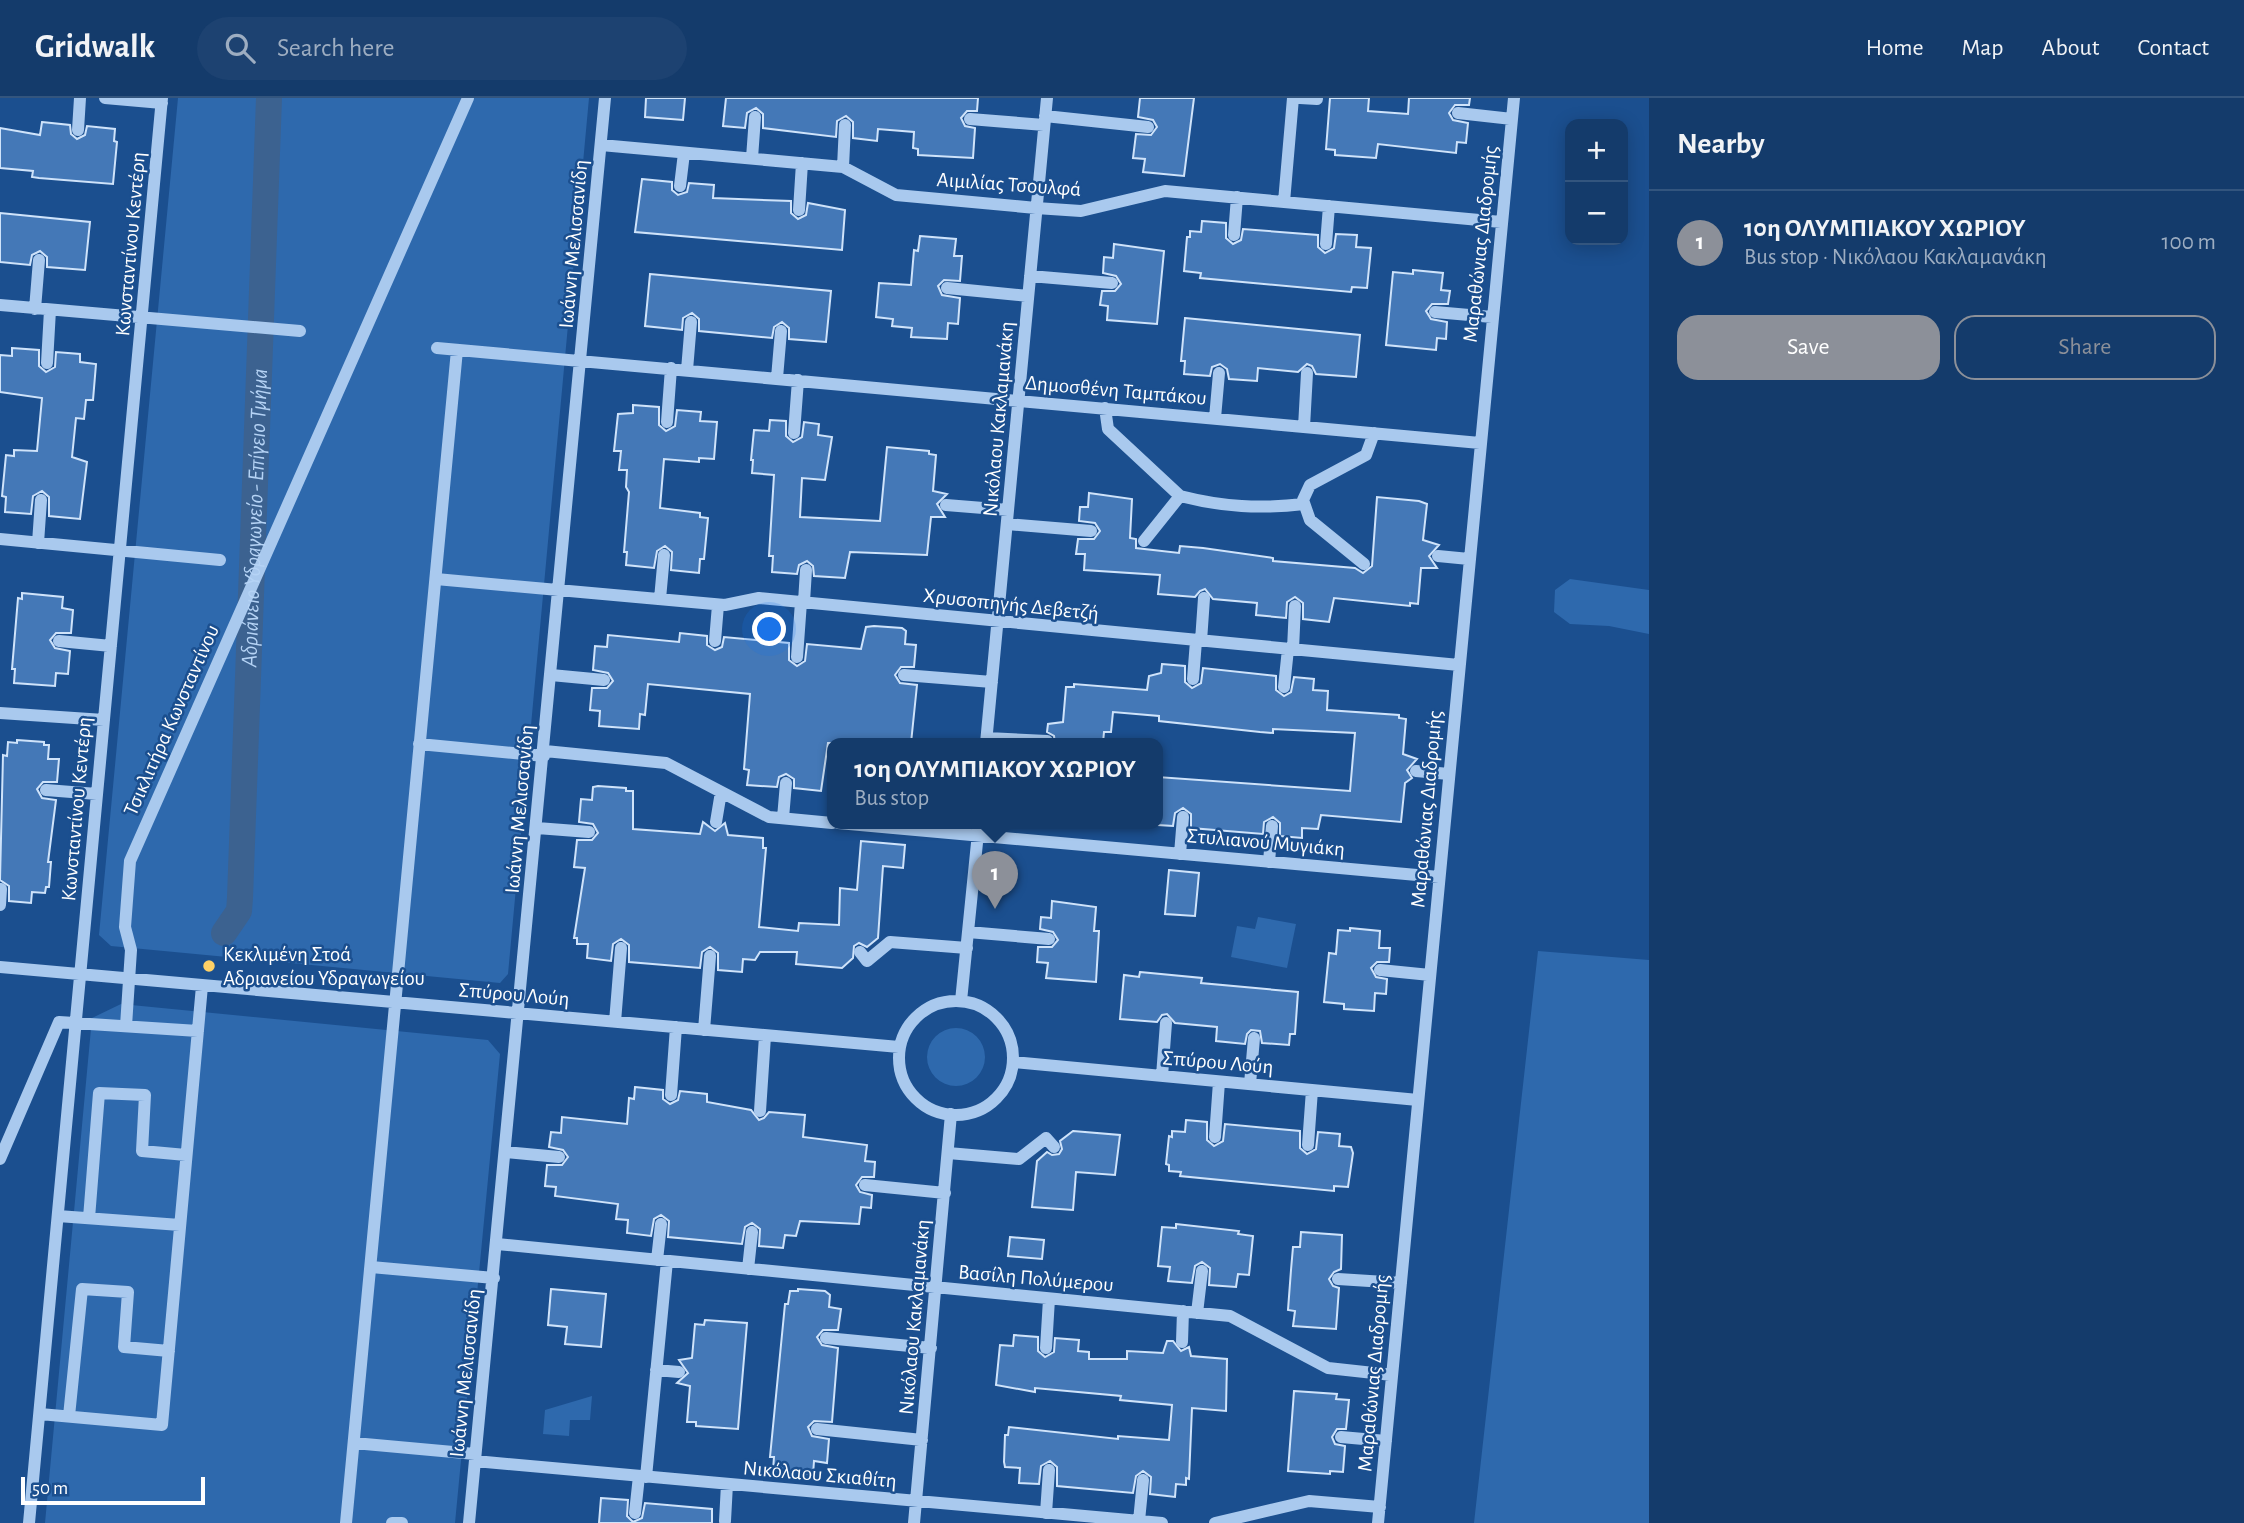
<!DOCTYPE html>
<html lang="en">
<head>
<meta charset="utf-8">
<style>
	:root { --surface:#143b6b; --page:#1d4271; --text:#f1f3f6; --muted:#9dadc1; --line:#33557e; --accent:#8c9099 }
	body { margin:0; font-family:"Alegreya Sans",sans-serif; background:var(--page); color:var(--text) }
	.controls { position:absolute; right:21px; top:21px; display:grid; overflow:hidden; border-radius:14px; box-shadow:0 4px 18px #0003 }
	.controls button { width:63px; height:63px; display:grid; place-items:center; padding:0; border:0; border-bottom:2px solid var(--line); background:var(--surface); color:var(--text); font:35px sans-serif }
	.scale { position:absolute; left:21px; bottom:18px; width:184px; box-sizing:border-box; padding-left:7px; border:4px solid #fff; border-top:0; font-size:19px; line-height:24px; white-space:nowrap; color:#fff; -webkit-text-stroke:5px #1b4f8f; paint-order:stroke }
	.you { position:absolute; left:770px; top:532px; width:24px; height:24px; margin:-18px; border:5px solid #fff; border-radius:50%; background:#1a73e8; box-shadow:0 0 0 10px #1a73e833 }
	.badge { display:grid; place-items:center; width:46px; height:46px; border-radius:50%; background:var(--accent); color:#fff; font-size:23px; font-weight:700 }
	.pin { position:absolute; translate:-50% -58px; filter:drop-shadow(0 2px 4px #0008) }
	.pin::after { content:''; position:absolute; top:37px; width:24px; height:21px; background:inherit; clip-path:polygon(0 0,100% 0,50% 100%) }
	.popup { position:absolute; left:827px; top:640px; width:336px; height:91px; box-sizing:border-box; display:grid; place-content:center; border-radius:14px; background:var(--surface); filter:drop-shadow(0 2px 5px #0005); font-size:23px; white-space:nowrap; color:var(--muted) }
	.popup b { font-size:26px; color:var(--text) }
	.popup::after { content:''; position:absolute; left:50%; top:100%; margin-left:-14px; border:14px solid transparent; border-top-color:var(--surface) }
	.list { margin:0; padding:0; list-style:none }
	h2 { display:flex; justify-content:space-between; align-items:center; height:91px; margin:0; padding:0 28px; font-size:30px }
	h2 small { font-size:23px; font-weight:400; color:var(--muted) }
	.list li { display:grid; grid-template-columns:46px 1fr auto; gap:21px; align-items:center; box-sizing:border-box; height:105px; padding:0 28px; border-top:2px solid var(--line) }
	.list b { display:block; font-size:26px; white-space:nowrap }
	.list p { margin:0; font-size:23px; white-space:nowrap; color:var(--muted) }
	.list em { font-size:23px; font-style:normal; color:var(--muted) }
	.actions { display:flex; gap:14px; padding:21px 28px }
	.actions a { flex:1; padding:16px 0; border:2px solid var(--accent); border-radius:21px; text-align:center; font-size:24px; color:var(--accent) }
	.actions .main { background:var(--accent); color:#fff }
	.icon { flex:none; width:38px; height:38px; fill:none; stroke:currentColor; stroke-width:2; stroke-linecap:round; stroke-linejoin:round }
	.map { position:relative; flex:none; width:1649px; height:1425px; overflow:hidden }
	header { display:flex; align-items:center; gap:42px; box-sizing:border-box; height:98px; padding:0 35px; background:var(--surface); border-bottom:2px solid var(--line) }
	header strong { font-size:33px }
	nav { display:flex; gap:38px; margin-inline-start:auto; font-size:24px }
	.search { width:490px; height:63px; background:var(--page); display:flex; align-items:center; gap:18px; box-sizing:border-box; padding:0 24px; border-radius:38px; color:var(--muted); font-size:26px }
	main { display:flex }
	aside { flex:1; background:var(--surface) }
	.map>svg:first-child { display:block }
</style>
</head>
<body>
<header>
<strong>Gridwalk</strong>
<div class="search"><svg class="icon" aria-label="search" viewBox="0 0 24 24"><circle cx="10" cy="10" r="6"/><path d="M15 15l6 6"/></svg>Search here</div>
<nav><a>Home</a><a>Map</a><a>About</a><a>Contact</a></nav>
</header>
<main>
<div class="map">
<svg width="1649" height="1425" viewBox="0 0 1649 1425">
	<rect width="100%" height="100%" fill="#1b4f8f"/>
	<!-- green -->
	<path fill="#2e69ad" d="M178 0H589L508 876 500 885 111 848 99 837Z
		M1570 481 1649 492V536L1609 528 1570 526 1554 514 1555 492Z
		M1258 819 1296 826 1287 870 1231 859 1237 828 1255 831Z
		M1538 853 1649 862V1425H1474Z
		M121 906 488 942 500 956 455 1425H45L92 920Z
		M927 959a29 29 0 1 1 58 0a29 29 0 1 1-58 0Z
		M592 1298 590 1322H570L569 1338 543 1336 545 1312Z"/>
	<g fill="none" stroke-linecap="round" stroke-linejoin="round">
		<!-- canal -->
		<path stroke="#3c6290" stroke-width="26" id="s1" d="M224 835 239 813 240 800 269 0"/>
	</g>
	<!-- building -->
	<path fill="#4478b7" stroke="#cfe3fa" stroke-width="2" d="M646 0H685L683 22 645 19Z
		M726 0H978L977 13H967L961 20 965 28 975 30 973 60 918 57V51L913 50 914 34 878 31 877 43 853 40V24L846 18 837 23 836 39 763 30V16L756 10 747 15 745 30 723 28Z
		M1140 0H1194L1184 78 1143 74 1145 61 1133 60 1136 36 1151 37 1157 29 1153 22 1138 19Z
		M1330 0H1369L1368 13 1408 16 1409 0H1470L1469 7H1455L1449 15 1453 22 1468 25 1466 45 1457 44 1456 55 1378 46 1376 60 1335 57V52L1326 51Z
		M42 24 70 27 71 36 77 41 85 37 87 28 115 31 114 43 117 44 113 86 39 80 32 79 33 73 0 70V30L40 37Z
		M642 81 672 84V92L678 97 687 94 689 85 714 87 713 100 791 103V115L798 121 806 117 808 105 845 112 842 152 635 134Z
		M0 115 90 124 85 172 47 169V159L40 153 32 157 30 167 0 164Z
		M1202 123 1226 125V140L1233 146 1241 142 1243 131 1318 137V149L1325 155 1334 150 1336 136 1357 137 1356 149 1371 150 1367 190 1352 189 1351 194 1200 180 1201 175 1184 173 1187 139H1190V133L1201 134Z
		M920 138 956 141 954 158H962L960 183 944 182 938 188 942 197 960 200 958 226 948 225 947 241 911 239 912 230 892 228 893 221 876 219 879 185 911 187 914 152 918 153Z
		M1114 146 1164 153 1157 226 1107 222 1108 208 1100 207 1102 193H1115L1121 186 1116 178 1103 175 1104 159 1113 160Z
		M1413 172 1443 175 1441 192 1450 193 1448 206H1432L1426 213 1431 221 1447 224 1446 241 1437 240 1436 252 1386 247 1393 174 1413 176Z
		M650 176 831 193 826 244 789 241V230L782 224 774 229 772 240 699 233V221L692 215 683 220 682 232 645 228Z
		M1185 220 1360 237 1356 279 1316 276 1312 268 1307 266 1298 274 1258 270 1257 283 1229 281 1227 271 1220 266 1212 269 1210 278 1184 276 1185 263H1181Z
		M12 250 39 252V268L46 274 55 269 56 254 80 256V264L96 266 93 302H86L84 321 76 320 72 359 87 364 80 421 49 418V399L42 393 33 398 31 416 5 414 6 399 2 398 6 357 14 358V352L37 353 42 300 0 294V257L12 258Z
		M633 307 659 309V327L666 333 675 328 677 312 701 314 700 323 717 324 714 361 699 360V364L664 361 660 410 700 415V419L708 420 704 461H700L699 475 671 472 672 454 665 448 657 453 654 470 626 467 627 454H624L629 394 626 389 627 372H619L621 353H614L618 316 633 315Z
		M770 322 786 323V338L793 344 802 339 804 324 819 326 818 337 832 339 825 382 802 380 800 419 880 423 887 349 929 353V356L936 357 933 393 947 396 937 406 945 419H931L927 457 850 454 845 480 814 478 813 468 807 463 799 467 797 476 772 474 773 458H769L774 377 752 375 753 362H751L754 332 769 333Z
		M1089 395 1132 401 1130 440 1136 441V450L1179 455 1180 448 1203 450 1273 460V463L1355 470 1363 475 1372 468 1377 399 1419 403 1427 406 1423 442 1439 447 1429 458 1437 470H1421L1418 506 1410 505V508L1334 500 1329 524 1303 521V505L1295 499 1287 504 1286 520 1256 517 1257 505 1213 501 1205 491 1200 493 1195 499 1158 496 1160 477 1084 472 1085 456H1076L1078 441H1094L1100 433 1095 425 1079 423 1080 409H1088Z
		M22 495 63 499 62 510 73 512 71 535H56L50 542 55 550 70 553 68 576 56 575 55 588 14 585 15 571H12L18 500 22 501Z
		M874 528 902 530 906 533 905 546 916 547 914 569H901L895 577 900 585 917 587 911 645H828L821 693 794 690V681L786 676 779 679 777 689 747 687 749 672 744 671 750 596 648 586 645 617 640 616 639 631 599 628 600 613 590 612 592 590H607L613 583 608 575 593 572 595 548 607 549 608 537 679 544 680 535 707 538V547L715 552 722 549 724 539 789 545V562L797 568 805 563 807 546 861 551 866 529Z
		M1162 566 1185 568V584L1192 590 1201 585 1203 570 1276 578V592L1284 598 1291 594 1294 579 1314 581 1313 592 1328 593 1327 612 1399 617V620L1406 621 1403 656 1417 661 1407 672 1412 680 1405 685 1401 724 1321 717 1318 731 1302 730V740L1280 738V725L1273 719 1264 724 1263 736 1191 730V716L1183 710 1175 715 1173 728 1158 727V679L1350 693 1355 635 1273 631V635L1260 634 1159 623V618L1113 614 1111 634H1104L1103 645H1055L1054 638 1047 634 1048 626 1063 624 1066 589H1074V586L1147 592 1149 578 1161 575Z
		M17 642 44 644V647H49L48 661H59L57 684H43L37 691 42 700 56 702 48 764H51L49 789H46L45 795 32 794 31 805 9 803V788L0 782 3 657 7 658 8 644 17 645Z
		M598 688 626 690V693H633V731L700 736 703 724 715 733 725 725 728 737 763 740V750H766L759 829 798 833 799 825 839 827 840 790 857 792 861 743 905 747 903 770 883 768 878 840 867 849 859 845 854 848 853 860 842 870 796 866 797 854H760L755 862 743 861 742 874 718 872V855L710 849 702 854 700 870 629 864V847L621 841 613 846 611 863 587 860 588 846H577V840H574L585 770 574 769 577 742H592L598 735 593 726 579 724 581 701 592 702 593 689Z
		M1169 772 1199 775 1195 818 1165 816Z
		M1052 803 1096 809 1094 833H1099L1096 884 1046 880 1048 865 1037 864 1038 849H1052L1058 842 1053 834 1040 831 1041 819 1051 820Z
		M1350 830 1380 833 1379 850H1390L1389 864H1377L1371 870 1376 879 1387 881 1386 896 1375 895 1374 913 1344 911V906L1324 904 1329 855 1336 856 1338 832 1350 833Z
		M1140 874 1202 880 1201 885 1298 894 1295 936H1290L1289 947 1262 945 1260 933 1251 932 1247 936 1245 946 1216 943 1217 929 1175 925 1167 916 1162 917 1157 924 1120 921 1124 877 1139 879Z
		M635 989 663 992V1001L670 1006 678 1002 680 993 707 996V1004L751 1012 759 1022 764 1020 769 1014 805 1017 803 1039 867 1047 865 1063 875 1064 874 1079H862L856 1087 860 1094 872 1097 871 1110 861 1109 859 1126 800 1123 796 1138 785 1137 783 1150 759 1148 760 1131 752 1125 745 1129 742 1146 668 1139 669 1123 661 1117 654 1121 651 1138 627 1135 628 1122 616 1121 618 1106 555 1098 556 1089 545 1088 547 1067H562L568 1059 563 1052 549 1049 551 1034 561 1035 562 1019 627 1026 629 1000 634 1001Z
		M1186 1022 1207 1024V1042L1214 1048 1223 1043 1225 1026 1300 1033V1050L1307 1056 1316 1051 1318 1034 1340 1036 1339 1048 1351 1049 1353 1055 1348 1089 1334 1088V1093L1180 1078 1181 1074 1169 1073V1067L1166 1066 1169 1038 1172 1039V1033L1185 1034Z
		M1073 1033 1120 1037 1115 1077 1076 1074 1073 1112 1032 1109 1037 1063 1047 1054 1052 1057 1059 1056 1062 1051 1060 1043Z
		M1176 1126 1239 1133 1238 1136 1253 1138 1249 1177 1238 1176 1236 1189 1209 1187 1210 1170 1202 1164 1195 1168 1192 1185 1168 1183 1170 1169 1158 1168 1162 1129 1176 1130Z
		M1301 1134 1342 1137 1341 1171 1334 1174 1329 1181 1333 1188 1339 1190 1336 1231 1293 1228 1295 1213 1288 1212 1291 1172 1293 1149H1300Z
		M1010 1139 1044 1142 1042 1161 1008 1158Z
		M551 1191 606 1196 601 1249 565 1246 567 1229 548 1227Z
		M798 1191 825 1193 830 1197 829 1209 841 1211 838 1232H823L817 1239 822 1247 838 1250 832 1324 814 1323 808 1329 812 1338 829 1341 827 1365 814 1363 813 1377 773 1372 774 1359H770L785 1206H788L790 1193H798Z
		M705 1222 747 1225 738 1331 696 1328V1324H687L690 1288 677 1285 688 1275 679 1262 692 1260 695 1226 704 1227Z
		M1014 1237 1038 1239V1253L1045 1259 1054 1254 1055 1240 1079 1242 1078 1253 1089 1254V1261H1127V1253L1163 1255 1167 1243H1173L1181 1253 1189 1249 1191 1258 1227 1261 1226 1313 1192 1310 1189 1381 1186 1380V1387L1176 1386 1175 1399 1150 1396 1151 1379 1143 1373 1136 1378 1133 1395 1057 1388V1369L1050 1363 1041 1368 1039 1386 1019 1385 1020 1370 1005 1369 1004 1364 1005 1337H1008L1009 1329 1118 1341V1338L1169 1342 1172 1307 1120 1302 1121 1298 1035 1290V1294L996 1287 1000 1247 1013 1248Z
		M1294 1293 1337 1296 1336 1301 1349 1302 1346 1331H1337L1332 1339 1335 1346 1345 1348 1343 1374 1330 1373V1376L1288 1373Z
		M601 1400 628 1402 627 1418 633 1424 642 1420 645 1405 712 1411V1425H599Z"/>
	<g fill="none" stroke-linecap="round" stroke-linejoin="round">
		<!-- minor -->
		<path stroke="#a9c9ee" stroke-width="12" d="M105 0 162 5
			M1300 0 1317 1
			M1458 15 1512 21
			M1045 18 1148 29
			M970 21 1044 27
			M78 32 80 0
			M601 47 843 69 896 97 1036 110 1081 113 1165 93 1501 124
			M752 60 755 19
			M843 69 845 27
			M680 88 684 55
			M1284 104 1293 0
			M799 112 802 65
			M1234 137 1237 99
			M1326 146 1329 108
			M1030 178 1112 185
			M947 190 1028 198
			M0 207 300 233
			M35 211 39 162
			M1435 214 1492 219
			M437 250 1480 345
			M47 265 50 212
			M687 272 691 224
			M777 280 781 233
			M1105 310 1108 331 1180 398 1144 443
			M1215 320 1219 275
			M667 324 671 270
			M1304 329 1307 275
			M794 335 798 282
			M1180 398C1223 409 1260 411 1304 406
			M946 407 1008 412
			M1007 426 1091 433
			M0 441 220 462
			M38 445 41 402
			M1438 458 1469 461
			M1364 466 1310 422 1303 402 1310 387 1366 357 1374 335
			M436 481 725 507 759 500 1459 567
			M660 501 664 457
			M804 504 806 472
			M59 543 111 548
			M715 543 718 507
			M1201 543 1204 500
			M1293 551 1295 508
			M797 559 801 504
			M551 577 604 582
			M904 577 992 584
			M1193 581 1196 543
			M1284 589 1288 551
			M0 615 104 622
			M987 640 1047 643
			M986 645 1047 0
			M419 646 544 658
			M545 653 666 665 769 719 832 725
			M1416 673 1449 676
			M46 692 97 696
			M783 720 786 685
			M716 724 721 694
			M838 725 1439 779
			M537 730 589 734
			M1180 756 1183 719
			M1269 764 1272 728
			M0 807 1 791
			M968 834 1049 841
			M860 854 867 863 890 844 967 850
			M0 869 899 949
			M1380 872 1430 877
			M961 903 979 725
			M899 960a57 57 0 1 1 114 0a57 57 0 1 1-114 0Z
			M615 924 621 850
			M126 928 131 852 125 829 130 763 468 0
			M704 932 710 858
			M1013 964 1418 1002
			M1162 978 1166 925
			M1250 986 1254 940
			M671 997 676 929
			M760 1013 765 938
			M1215 1039 1219 984
			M1308 1047 1312 992
			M506 1054 559 1059
			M948 1055 1019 1061 1046 1040 1054 1049
			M0 1061 59 924 198 933
			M865 1087 945 1095
			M58 1118 180 1127
			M89 1120 99 995 145 997 142 1053 186 1057
			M497 1146 1230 1218 1328 1270 1392 1277
			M657 1162 661 1126
			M371 1169 494 1180
			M748 1171 752 1134
			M1338 1181 1401 1185
			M1197 1215 1202 1173
			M826 1240 931 1250
			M1182 1244 1183 1213
			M1046 1250 1049 1201
			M656 1272 679 1274
			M40 1316 162 1327 202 888
			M69 1318 82 1191 128 1194 124 1249 169 1253
			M817 1331 922 1342
			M1341 1339 1386 1343
			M354 1345 475 1356
			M475 1363 1162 1425
			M646 1379 667 1163
			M635 1415 639 1378
			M1046 1415 1049 1372
			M725 1423 727 1386
			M1139 1423 1143 1382
			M29 1425 162 0
			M346 1425 457 252
			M392 1425H402
			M469 1425 605 0
			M914 1425 951 1016
			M1215 1425 1309 1403 1380 1409
			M1378 1425 1514 0"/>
	</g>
	<!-- markers -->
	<circle fill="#ffd166" stroke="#1b4f8f" stroke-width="2.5" cx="209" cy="868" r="7"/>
	<g text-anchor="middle" stroke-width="5" stroke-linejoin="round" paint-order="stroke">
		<!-- street labels -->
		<g font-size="21" fill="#fff" stroke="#1b4f8f">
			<text transform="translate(1009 86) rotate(4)" y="7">Αιμιλίας Τσουλφά</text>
			<text transform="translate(130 146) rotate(-85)" y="7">Κωνσταντίνου Κεντέρη</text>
			<text transform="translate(573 146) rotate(-85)" y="7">Ιωάννη Μελισσανίδη</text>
			<text transform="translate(1480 146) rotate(-84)" y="7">Μαραθώνιας Διαδρομής</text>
			<text transform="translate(1116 292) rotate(5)" y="7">Δημοσθένη Ταμπάκου</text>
			<text transform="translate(998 321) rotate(-85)" y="7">Νικόλαου Κακλαμανάκη</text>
			<text transform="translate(1011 506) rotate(6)" y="7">Χρυσοπηγής Δεβετζή</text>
			<text transform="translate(171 622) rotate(-66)" y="7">Τσικλιτήρα Κωνσταντίνου</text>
			<text transform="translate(76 711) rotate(-85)" y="7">Κωνσταντίνου Κεντέρη</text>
			<text transform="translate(519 711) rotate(-85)" y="7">Ιωάννη Μελισσανίδη</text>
			<text transform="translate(1426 711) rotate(-85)" y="7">Μαραθώνιας Διαδρομής</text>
			<text transform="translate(1266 744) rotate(5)" y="7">Στυλιανού Μυγιάκη</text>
			<text transform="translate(514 896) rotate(5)" y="7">Σπύρου Λούη</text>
			<text transform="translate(1218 964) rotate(5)" y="7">Σπύρου Λούη</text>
			<text transform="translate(1036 1180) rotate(5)" y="7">Βασίλη Πολύμερου</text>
			<text transform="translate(914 1219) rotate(-85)" y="7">Νικόλαου Κακλαμανάκη</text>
			<text transform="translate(465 1275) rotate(-84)" y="7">Ιωάννη Μελισσανίδη</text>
			<text transform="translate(1373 1275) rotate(-85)" y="7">Μαραθώνιας Διαδρομής</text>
			<text transform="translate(820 1376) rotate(5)" y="7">Νικόλαου Σκιαθίτη</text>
		</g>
		<!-- poi labels -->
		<g font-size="21" fill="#fff" stroke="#1b4f8f" text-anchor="start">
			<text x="223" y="863">Κεκλιμένη Στοά<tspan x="223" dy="24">Αδριανείου Υδραγωγείου</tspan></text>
		</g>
		<!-- water labels -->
		<g font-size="23" font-style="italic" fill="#b5d3f5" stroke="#1b4f8f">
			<text dy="8" stroke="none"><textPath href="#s1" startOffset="420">Αδριάνειο Υδραγωγείο - Επίγειο Τμήμα</textPath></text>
		</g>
	</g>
</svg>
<div class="controls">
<button>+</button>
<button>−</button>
</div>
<div class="scale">50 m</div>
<div class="you"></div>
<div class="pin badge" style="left:995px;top:811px">1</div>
<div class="popup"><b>10η ΟΛΥΜΠΙΑΚΟΥ ΧΩΡΙΟΥ</b>Bus stop</div>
</div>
<aside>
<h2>Nearby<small></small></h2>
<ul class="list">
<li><span class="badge">1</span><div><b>10η ΟΛΥΜΠΙΑΚΟΥ ΧΩΡΙΟΥ</b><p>Bus stop · Νικόλαου Κακλαμανάκη</p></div><em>100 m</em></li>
</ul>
<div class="actions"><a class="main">Save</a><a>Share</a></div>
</aside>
</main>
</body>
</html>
